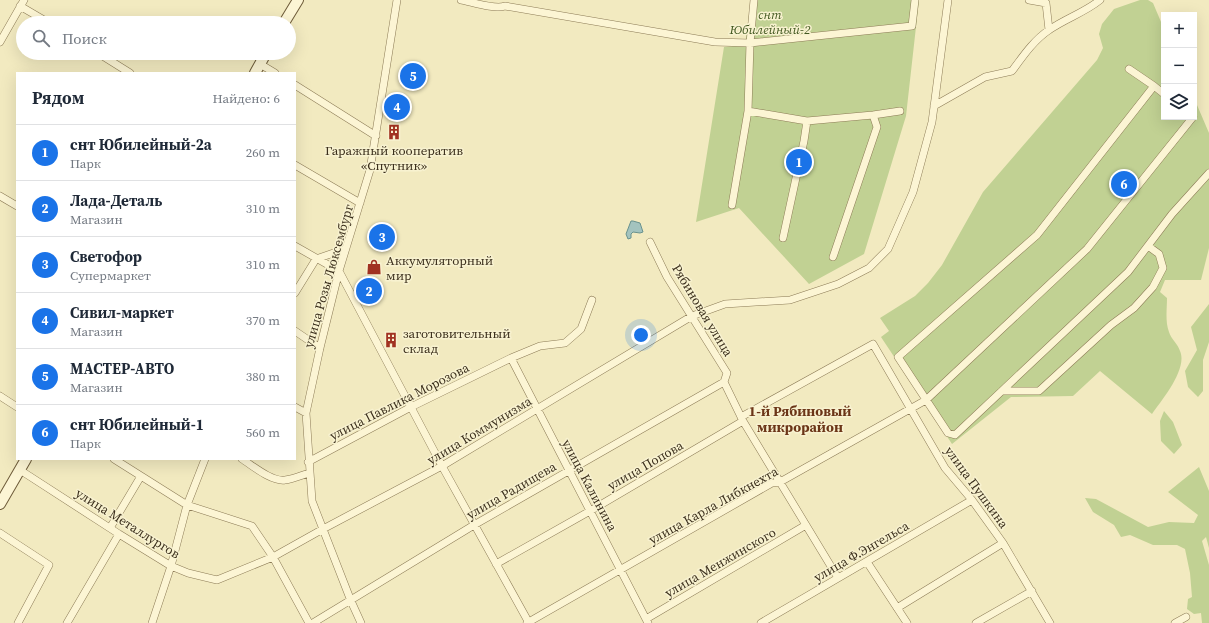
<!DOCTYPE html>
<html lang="ru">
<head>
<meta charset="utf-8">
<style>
	:root { --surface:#fff; --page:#f2f2f3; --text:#1f2937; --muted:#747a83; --line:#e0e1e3; --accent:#1a73e8 }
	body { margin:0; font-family:"Source Serif 4",serif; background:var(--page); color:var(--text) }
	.controls { position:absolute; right:12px; top:12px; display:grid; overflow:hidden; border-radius:0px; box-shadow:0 4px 16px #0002 }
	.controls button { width:36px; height:36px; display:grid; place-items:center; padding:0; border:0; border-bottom:1px solid var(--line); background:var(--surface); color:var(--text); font:20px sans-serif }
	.you { position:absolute; left:641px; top:335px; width:14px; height:14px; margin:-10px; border:3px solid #fff; border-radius:50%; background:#1a73e8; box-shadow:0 0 0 6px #1a73e833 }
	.badge { display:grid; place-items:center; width:26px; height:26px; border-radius:50%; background:var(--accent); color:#fff; font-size:13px; font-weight:700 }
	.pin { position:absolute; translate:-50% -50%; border:2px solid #fff; box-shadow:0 1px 4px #0006 }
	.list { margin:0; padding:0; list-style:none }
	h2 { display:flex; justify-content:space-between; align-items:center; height:52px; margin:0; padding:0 16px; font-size:17px }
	h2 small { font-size:13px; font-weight:400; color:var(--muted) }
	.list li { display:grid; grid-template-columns:26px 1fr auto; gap:12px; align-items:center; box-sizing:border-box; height:56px; padding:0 16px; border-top:1px solid var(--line) }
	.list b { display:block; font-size:15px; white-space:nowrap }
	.list p { margin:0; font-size:13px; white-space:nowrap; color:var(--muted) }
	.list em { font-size:13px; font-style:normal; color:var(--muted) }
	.icon { flex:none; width:22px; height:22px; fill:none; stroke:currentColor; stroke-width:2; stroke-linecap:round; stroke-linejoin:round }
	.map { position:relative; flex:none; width:1209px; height:623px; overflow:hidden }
	.search { position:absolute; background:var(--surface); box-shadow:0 4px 16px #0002; left:16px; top:16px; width:280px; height:44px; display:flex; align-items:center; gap:10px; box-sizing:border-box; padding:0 14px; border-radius:22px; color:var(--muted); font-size:15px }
	.panel { position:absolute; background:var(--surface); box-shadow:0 4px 16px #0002; left:16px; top:72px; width:280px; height:388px; border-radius:0px }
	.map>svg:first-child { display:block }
</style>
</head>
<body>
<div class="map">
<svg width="1209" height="623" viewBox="0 0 1209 623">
	<rect width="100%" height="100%" fill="#f2eac0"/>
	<!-- green -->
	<path fill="#c1d193" d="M751 0H919L906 116 864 254 809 284 739 208 696 222 724 47 745 45Z
		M1140 0H1148L1153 3 1164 29V117H1194V98L1209 133V248L1201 280H1165L1160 292 1167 298C1167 308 1165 322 1169 332 1171 339 1178 344 1180 351 1188 369 1162 400 1152 414L1100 371 1073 396 1011 397 952 444 881 337 889 331 880 318 915 296 928 283 942 265 983 192 1097 60 1103 48 1099 34 1102 24 1114 9Z
		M1209 304V342L1203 360V391L1198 397 1188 387 1185 371 1197 350 1191 327Z
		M1164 411 1173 422 1182 445 1174 454 1161 441 1160 421Z
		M1199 467 1209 491V548L1206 537 1202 541 1209 565V623H1202L1201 613 1194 614 1187 609 1188 599 1192 597 1190 573 1185 549 1177 545H1153L1130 535 1121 537 1114 525 1093 512 1085 498 1096 499 1148 527 1169 522 1194 523 1198 515 1168 492Z"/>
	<!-- water -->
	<path fill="#a3c3be" stroke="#69928e" d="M631 221H633L640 223 643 232 640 233 633 232 631 234V238L628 239 626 234Z"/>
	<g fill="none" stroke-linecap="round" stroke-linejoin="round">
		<!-- street casing -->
		<g stroke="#8c7b56" stroke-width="8">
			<path id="street" d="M461 0C472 2 495 10 505 6L715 42 750 43 912 26 915 0
				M1029 0 1046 3 1049 30
				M20 6 49 23
				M0 42 24 0
				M98 53 130 73
				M260 64 275 73
				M1129 69 1154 86
				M295 85 376 136
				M1164 94 1154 86 1037 235 898 357 948 433 955 435 1128 272 1172 214 1209 173
				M934 106 985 77 1012 71C1023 56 1034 40 1049 30 1066 18 1084 13 1100 0
				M748 111 807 121 873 115 900 111
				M295 165 360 203
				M0 196 17 206
				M732 205 748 111 750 43 754 0
				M783 238 804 141 807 121
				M650 242 667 277 727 373 724 382 743 421 838 578
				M295 246 339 271 442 466 529 623
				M833 257 877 127 873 115
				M295 293 316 259 345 249
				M295 331 320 348
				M511 358 648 623
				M1002 391H1039L1111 325 1134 308 1153 287 1163 268 1159 254 1148 246
				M0 396 17 407
				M295 407 306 413
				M741 417 873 344 945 468 972 500 1003 543 1050 623
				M114 459 187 505 252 526 273 557 309 623
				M242 459C253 466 272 482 285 480 293 479 302 475 309 473
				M308 462 411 407 511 358 540 346 565 343 581 329 592 300
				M20 470 119 534 171 566 188 573 217 580 273 557 323 529 442 466 692 316 725 304 790 300 838 284 869 268 888 249 913 192 932 122 948 0
				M110 528 141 476
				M0 533 49 565 18 623
				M867 562 907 623
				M496 564 590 511 743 421
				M897 608 1003 543
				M646 619 806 525
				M67 623 119 534
				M152 623 171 566 187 505 205 459
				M313 623 474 525 724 382
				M361 623 351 601 312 501 306 413 320 348 339 271 370 170 397 0
				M527 623 772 483 780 482 926 400 1087 249 1193 117
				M761 623 972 500
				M976 623 1032 591
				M1175 623 1186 617"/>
		</g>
		<!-- secondary casing -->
		<g stroke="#6e5b39" stroke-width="12">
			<path id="secondary" d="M284 23 298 0
				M255 73 266 53
				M0 504 26 459"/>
		</g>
		<!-- street -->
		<use href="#street" stroke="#fcf5d4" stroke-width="7"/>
		<!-- secondary -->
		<use href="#secondary" stroke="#fcf5d4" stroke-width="10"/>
	</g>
	<!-- icons -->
	<defs>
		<g id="building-bare" transform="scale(1.2)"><path d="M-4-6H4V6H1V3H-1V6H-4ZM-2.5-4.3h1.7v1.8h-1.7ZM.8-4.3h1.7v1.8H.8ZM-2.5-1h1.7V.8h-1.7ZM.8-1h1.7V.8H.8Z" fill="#a13221" stroke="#f8f2d0" stroke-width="2.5" paint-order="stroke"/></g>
		<g id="shop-bare" transform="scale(1.2)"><path d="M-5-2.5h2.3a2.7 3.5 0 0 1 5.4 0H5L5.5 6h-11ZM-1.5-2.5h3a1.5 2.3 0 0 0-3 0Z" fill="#a13221" stroke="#f8f2d0" stroke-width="2.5" paint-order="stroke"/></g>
	</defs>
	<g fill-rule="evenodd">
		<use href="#building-bare" x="394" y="132"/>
		<use href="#shop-bare" x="374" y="267"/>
		<use href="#building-bare" x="391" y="340"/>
	</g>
	<g text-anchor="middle" stroke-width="3" stroke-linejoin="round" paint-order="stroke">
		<!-- park labels -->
		<g font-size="13" font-style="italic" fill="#435921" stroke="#f8f2d0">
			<text x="770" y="19">снт<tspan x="770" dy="15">Юбилейный-2</tspan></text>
		</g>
		<!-- poi labels -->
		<g font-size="13" fill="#3b2f1c" stroke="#f8f2d0" text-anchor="start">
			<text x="394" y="155" text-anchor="middle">Гаражный кооператив<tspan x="394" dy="15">«Спутник»</tspan></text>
			<text x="386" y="265">Аккумуляторный<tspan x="386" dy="15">мир</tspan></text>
			<text x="403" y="338">заготовительный<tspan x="403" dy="15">склад</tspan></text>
		</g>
		<!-- street labels -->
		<g font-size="13" fill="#3b2f1c" stroke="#f8f2d0">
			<text transform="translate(328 276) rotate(-74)" y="5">улица Розы Люксембург</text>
			<text transform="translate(703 310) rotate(59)" y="5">Рябиновая улица</text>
			<text transform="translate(399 401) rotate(-27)" y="5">улица Павлика Морозова</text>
			<text transform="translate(479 430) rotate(-31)" y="5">улица Коммунизма</text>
			<text transform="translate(645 465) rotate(-30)" y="5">улица Попова</text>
			<text transform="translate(590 485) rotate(62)" y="5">улица Калинина</text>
			<text transform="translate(977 487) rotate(54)" y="5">улица Пушкина</text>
			<text transform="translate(511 490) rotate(-30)" y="5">улица Радищева</text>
			<text transform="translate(713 505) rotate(-29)" y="5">улица Карла Либкнехта</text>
			<text transform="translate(128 523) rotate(32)" y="5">улица Металлургов</text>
			<text transform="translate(861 551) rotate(-30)" y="5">улица Ф.Энгельса</text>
			<text transform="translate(720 562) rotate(-30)" y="5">улица Менжинского</text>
		</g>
		<!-- neighbourhood labels -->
		<g font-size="14" font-weight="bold" fill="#6b3517" stroke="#f8f2d0">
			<text x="800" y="416">1-й Рябиновый<tspan x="800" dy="16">микрорайон</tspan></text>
		</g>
	</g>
</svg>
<div class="controls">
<button>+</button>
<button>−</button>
<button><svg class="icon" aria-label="layers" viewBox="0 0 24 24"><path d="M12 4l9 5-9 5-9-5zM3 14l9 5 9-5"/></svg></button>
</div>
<div class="you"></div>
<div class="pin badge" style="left:799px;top:162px">1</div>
<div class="pin badge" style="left:369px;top:291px">2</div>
<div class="pin badge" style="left:382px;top:237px">3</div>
<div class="pin badge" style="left:397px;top:107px">4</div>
<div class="pin badge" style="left:413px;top:76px">5</div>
<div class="pin badge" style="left:1124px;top:184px">6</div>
<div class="search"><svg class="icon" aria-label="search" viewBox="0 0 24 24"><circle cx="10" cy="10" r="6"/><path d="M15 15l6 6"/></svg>Поиск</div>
<section class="panel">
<h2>Рядом<small>Найдено: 6</small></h2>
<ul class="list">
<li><span class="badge">1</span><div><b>снт Юбилейный-2а</b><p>Парк</p></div><em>260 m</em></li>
<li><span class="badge">2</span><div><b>Лада-Деталь</b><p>Магазин</p></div><em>310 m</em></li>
<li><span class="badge">3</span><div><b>Светофор</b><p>Супермаркет</p></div><em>310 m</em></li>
<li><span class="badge">4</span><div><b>Сивил-маркет</b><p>Магазин</p></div><em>370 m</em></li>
<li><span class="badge">5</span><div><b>МАСТЕР-АВТО</b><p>Магазин</p></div><em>380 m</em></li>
<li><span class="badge">6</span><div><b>снт Юбилейный-1</b><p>Парк</p></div><em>560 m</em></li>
</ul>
</section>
</div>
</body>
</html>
